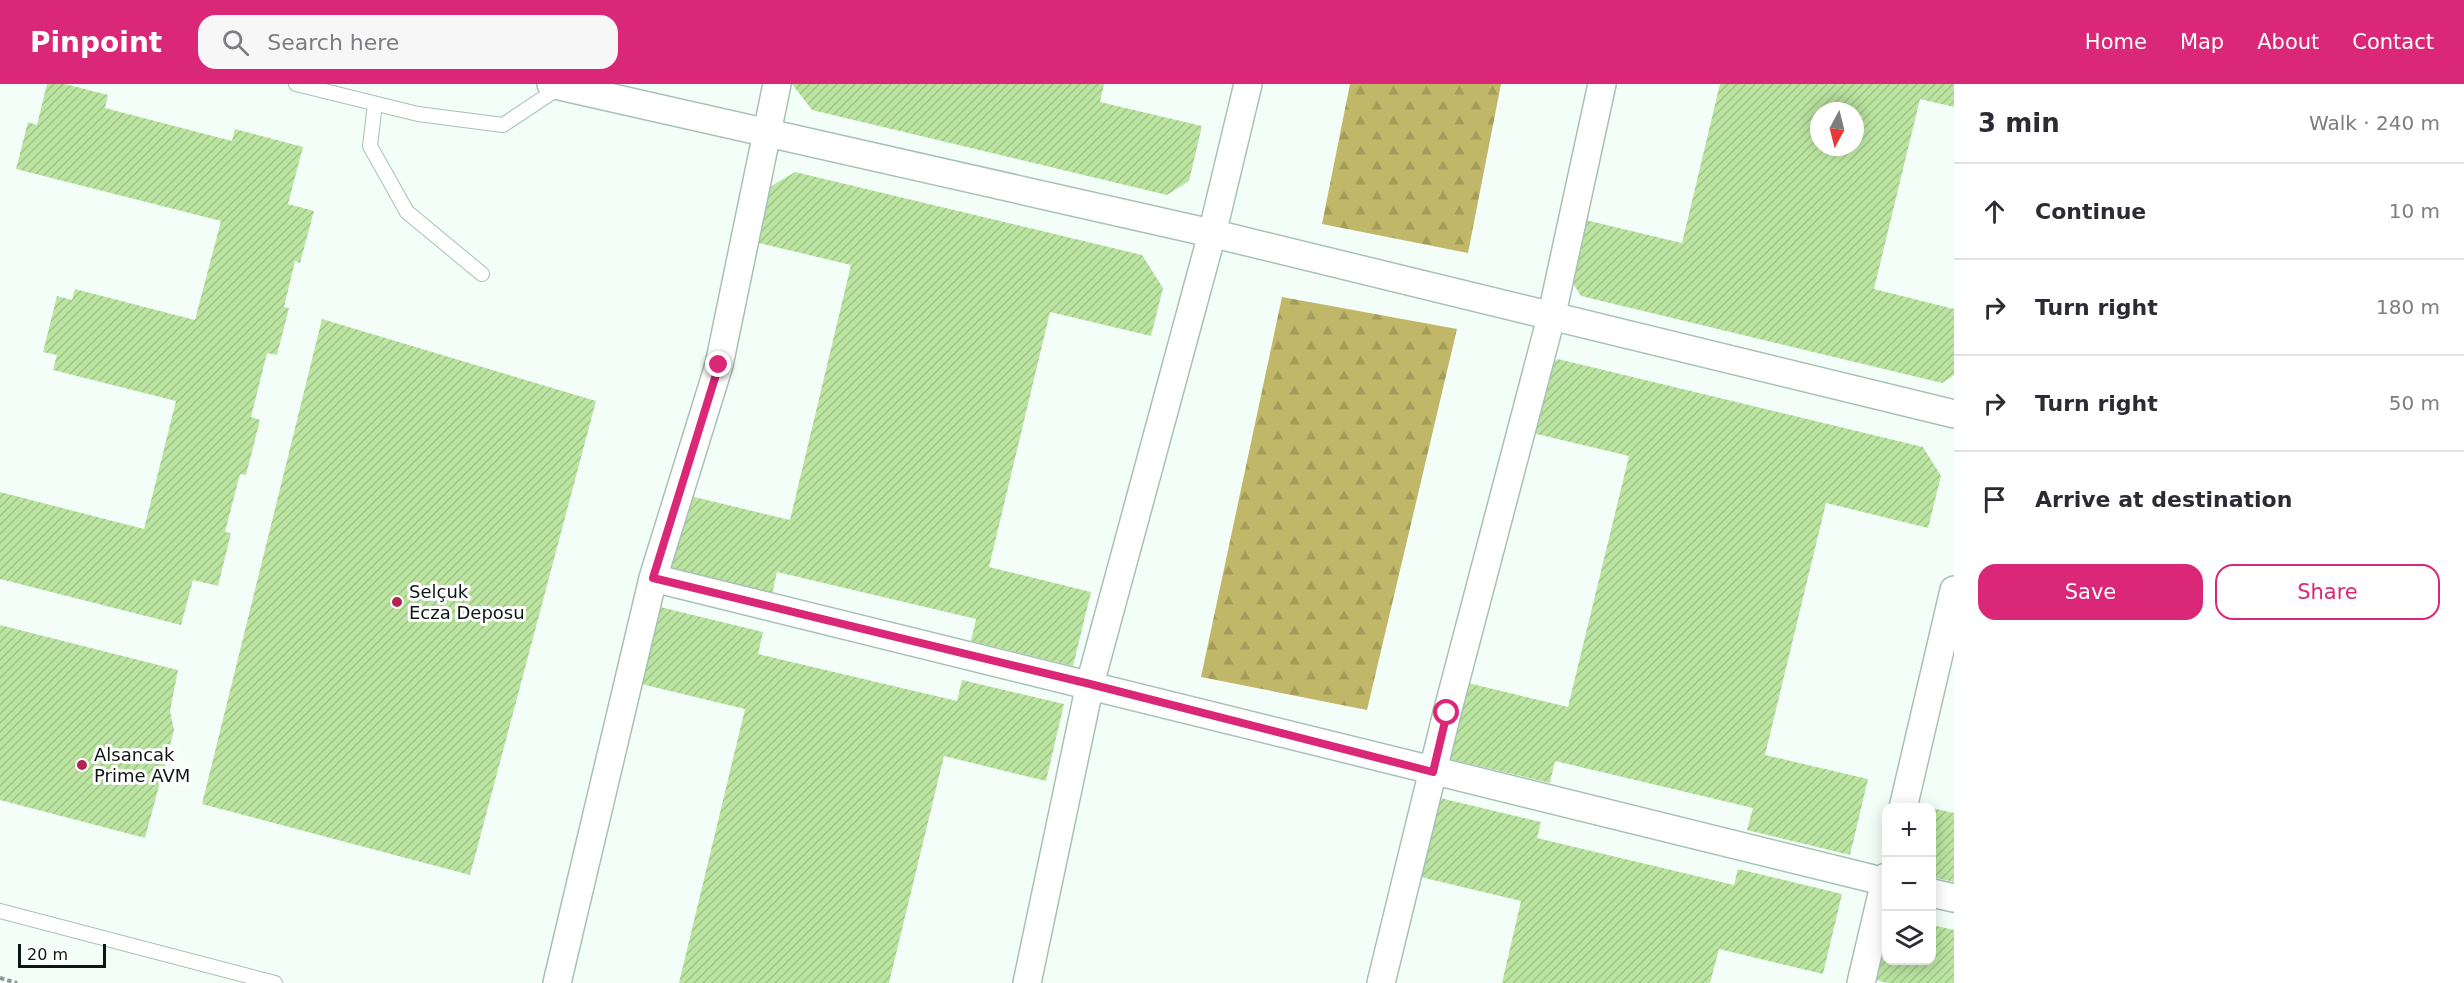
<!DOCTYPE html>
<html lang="en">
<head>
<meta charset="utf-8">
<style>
	:root { --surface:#fff; --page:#f7f7f7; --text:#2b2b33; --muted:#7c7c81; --line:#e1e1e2; --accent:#db2777 }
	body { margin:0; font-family:"DejaVu Sans",sans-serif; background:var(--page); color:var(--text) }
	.controls { position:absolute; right:18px; bottom:18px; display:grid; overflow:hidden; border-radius:12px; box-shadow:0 3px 15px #0003 }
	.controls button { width:54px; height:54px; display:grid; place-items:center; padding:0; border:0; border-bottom:2px solid var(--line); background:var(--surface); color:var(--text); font:30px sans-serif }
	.compass { position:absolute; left:1810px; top:18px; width:54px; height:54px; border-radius:50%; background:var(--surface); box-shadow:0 3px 15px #0003; rotate:187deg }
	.scale { position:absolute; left:18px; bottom:15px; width:88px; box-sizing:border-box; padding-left:6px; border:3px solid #0d1612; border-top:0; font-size:16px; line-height:21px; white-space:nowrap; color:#0d1612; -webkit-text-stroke:4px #fff; paint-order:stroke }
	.stop { position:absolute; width:18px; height:18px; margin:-14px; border:4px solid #db2777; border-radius:50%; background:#fff }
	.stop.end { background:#db2777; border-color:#fff; box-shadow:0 2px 6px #0008 }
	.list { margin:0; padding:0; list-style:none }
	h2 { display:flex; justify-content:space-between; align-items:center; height:78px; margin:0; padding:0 24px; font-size:26px }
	h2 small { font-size:20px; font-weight:400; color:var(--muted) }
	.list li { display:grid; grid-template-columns:39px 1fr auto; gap:18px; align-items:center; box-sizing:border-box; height:96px; padding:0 24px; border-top:2px solid var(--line) }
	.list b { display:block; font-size:22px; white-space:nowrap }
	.list em { font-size:20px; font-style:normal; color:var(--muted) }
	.actions { display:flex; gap:12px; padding:18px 24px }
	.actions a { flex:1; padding:14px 0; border:2px solid var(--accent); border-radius:18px; text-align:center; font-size:21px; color:var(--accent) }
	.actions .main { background:var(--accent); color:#fff }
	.icon { flex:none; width:33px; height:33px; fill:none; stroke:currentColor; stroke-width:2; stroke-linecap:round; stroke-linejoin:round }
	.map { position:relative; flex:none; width:1954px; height:899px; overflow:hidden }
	header { display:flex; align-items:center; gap:36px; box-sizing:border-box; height:84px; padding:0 30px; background:var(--accent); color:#fff }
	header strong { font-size:28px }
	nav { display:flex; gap:33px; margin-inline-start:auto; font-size:21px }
	.search { width:420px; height:54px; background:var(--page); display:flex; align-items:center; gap:15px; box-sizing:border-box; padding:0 21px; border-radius:18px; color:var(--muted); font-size:22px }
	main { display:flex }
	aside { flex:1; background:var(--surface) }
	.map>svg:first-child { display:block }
</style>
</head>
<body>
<header>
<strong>Pinpoint</strong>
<div class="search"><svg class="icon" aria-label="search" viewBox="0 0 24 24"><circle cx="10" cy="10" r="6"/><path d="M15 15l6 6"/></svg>Search here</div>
<nav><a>Home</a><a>Map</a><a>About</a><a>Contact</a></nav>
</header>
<main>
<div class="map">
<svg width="1954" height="899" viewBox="0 0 1954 899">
	<defs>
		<pattern id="forest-firs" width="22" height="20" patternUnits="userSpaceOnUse" patternTransform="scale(1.5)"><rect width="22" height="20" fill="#c0b769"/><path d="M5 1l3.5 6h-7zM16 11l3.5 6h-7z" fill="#a49d5a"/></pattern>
		<pattern id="building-hatch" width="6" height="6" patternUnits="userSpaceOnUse" patternTransform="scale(1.5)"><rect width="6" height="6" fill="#bbe4a1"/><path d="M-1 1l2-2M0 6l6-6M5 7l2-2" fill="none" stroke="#a0c38a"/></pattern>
	</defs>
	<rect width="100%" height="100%" fill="#f3fef9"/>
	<!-- forest -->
	<path fill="url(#forest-firs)" d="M1350 0H1501L1468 169 1322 140Z
		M1282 213 1457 245 1367 626 1201 593Z"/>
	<!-- building -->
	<path fill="url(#building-hatch)" fill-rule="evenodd" d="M47 0H65L108 11 105 24 232 57 235 45 303 63 288 120 314 127 300 179 295 177 284 223 289 224 277 271 267 269 251 333 260 336 246 391 240 390 225 448 231 449 218 502 193 496 181 541 0 495V408L144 445 176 317 53 286 57 271 43 268 57 212 72 216 75 205 195 236 221 137 16 85 28 38 37 41Z
		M792 0H1104L1100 18 1202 42 1189 97 1167 111 812 26Z
		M1720 0H1954V23L1920 15 1874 205 1954 225V291L1942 299 1581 212 1564 185 1577 134 1682 159ZM1819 27H1855V63H1819Z
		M795 88 1142 171 1163 204 1151 252 1050 228 989 483 1091 508 1073 582 971 557 976 535 777 488 772 510 669 485 686 411 790 436 851 181 750 157 761 108Z
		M322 235 596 317 470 791 202 720Z
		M1558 275 1923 363 1941 392 1928 444 1826 419 1765 671 1868 695 1850 771 1747 746 1753 724 1555 677 1550 699 1445 674 1464 598 1568 623 1629 372 1524 347 1538 287Z
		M660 523 763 548 758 570 957 617 962 596 1064 620 1046 697 944 672 889 899H679L745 625 641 600Z
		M0 541 178 586 170 627 174 646 145 754 0 716Z
		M1436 713 1541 738 1537 754 1734 801 1738 785 1842 810 1823 890 1719 865 1710 899H1502L1521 817 1416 792Z
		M1932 724 1954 729V798L1932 793Z
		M1932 841 1954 846V899H1887L1876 896 1886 855V876H1932Z"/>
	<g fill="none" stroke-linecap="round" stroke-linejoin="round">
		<!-- service casing -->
		<g stroke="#a7c1b4" stroke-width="16">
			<path id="service" d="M296 0 418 30 503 41 560 3
				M375 20 370 62 407 128 482 190
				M0 827 275 899"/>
		</g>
		<!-- minor casing -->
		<g stroke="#a7c1b4" stroke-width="30">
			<path id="minor" d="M551 0C772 52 994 99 1215 150 1462 208 1708 269 1954 330
				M653 494 719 281 777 0
				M1903 724 1954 506
				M1932 809 1954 814
				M557 899 653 494 1886 798
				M1027 899 1090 600 1212 150 1248 0
				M1381 899 1447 629 1552 230 1602 0
				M1861 899 1886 793"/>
		</g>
		<!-- path -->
		<path stroke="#8f9a95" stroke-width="4" stroke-dasharray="4.5 3" stroke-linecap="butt" d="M0 894 17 899"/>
		<!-- service -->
		<use href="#service" stroke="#fff" stroke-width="14"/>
		<!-- minor -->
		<use href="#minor" stroke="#fff" stroke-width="27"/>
	</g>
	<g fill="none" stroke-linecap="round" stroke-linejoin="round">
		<!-- route -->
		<path stroke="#db2777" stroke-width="8" d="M719 281 653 494 1090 600 1433 688 1447 629"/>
	</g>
	<!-- markers -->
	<g fill="#b32250" stroke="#fff" stroke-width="2">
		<circle cx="397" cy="518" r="6"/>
		<circle cx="82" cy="681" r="6"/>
	</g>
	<g text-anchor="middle" stroke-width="6" stroke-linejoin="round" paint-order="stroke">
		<!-- poi labels -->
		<g font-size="18" fill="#0d1612" stroke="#fff" text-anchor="start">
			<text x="409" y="514">Selçuk<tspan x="409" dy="21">Ecza Deposu</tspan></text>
			<text x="94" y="677">Alsancak<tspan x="94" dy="21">Prime AVM</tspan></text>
		</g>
	</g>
</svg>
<div class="controls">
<button>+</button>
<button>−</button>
<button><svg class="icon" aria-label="layers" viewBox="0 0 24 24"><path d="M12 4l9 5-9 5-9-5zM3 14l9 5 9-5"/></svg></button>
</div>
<svg class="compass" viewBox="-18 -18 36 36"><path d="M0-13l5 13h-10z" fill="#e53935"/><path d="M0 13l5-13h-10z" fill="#7c7c81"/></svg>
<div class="scale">20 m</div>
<div class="stop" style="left:1447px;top:629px"></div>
<div class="stop end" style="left:719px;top:281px"></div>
</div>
<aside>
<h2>3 min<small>Walk · 240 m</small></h2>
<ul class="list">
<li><svg class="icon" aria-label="ahead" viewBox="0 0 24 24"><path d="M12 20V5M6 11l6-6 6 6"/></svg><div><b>Continue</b></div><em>10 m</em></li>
<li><svg class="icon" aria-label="right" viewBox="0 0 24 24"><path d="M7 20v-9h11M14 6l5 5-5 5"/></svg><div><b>Turn right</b></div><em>180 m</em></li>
<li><svg class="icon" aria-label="right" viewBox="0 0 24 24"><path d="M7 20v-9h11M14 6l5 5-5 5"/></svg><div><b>Turn right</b></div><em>50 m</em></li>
<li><svg class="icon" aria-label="arrive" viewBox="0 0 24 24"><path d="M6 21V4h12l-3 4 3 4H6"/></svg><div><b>Arrive at destination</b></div></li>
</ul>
<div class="actions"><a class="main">Save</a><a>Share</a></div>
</aside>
</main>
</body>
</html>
